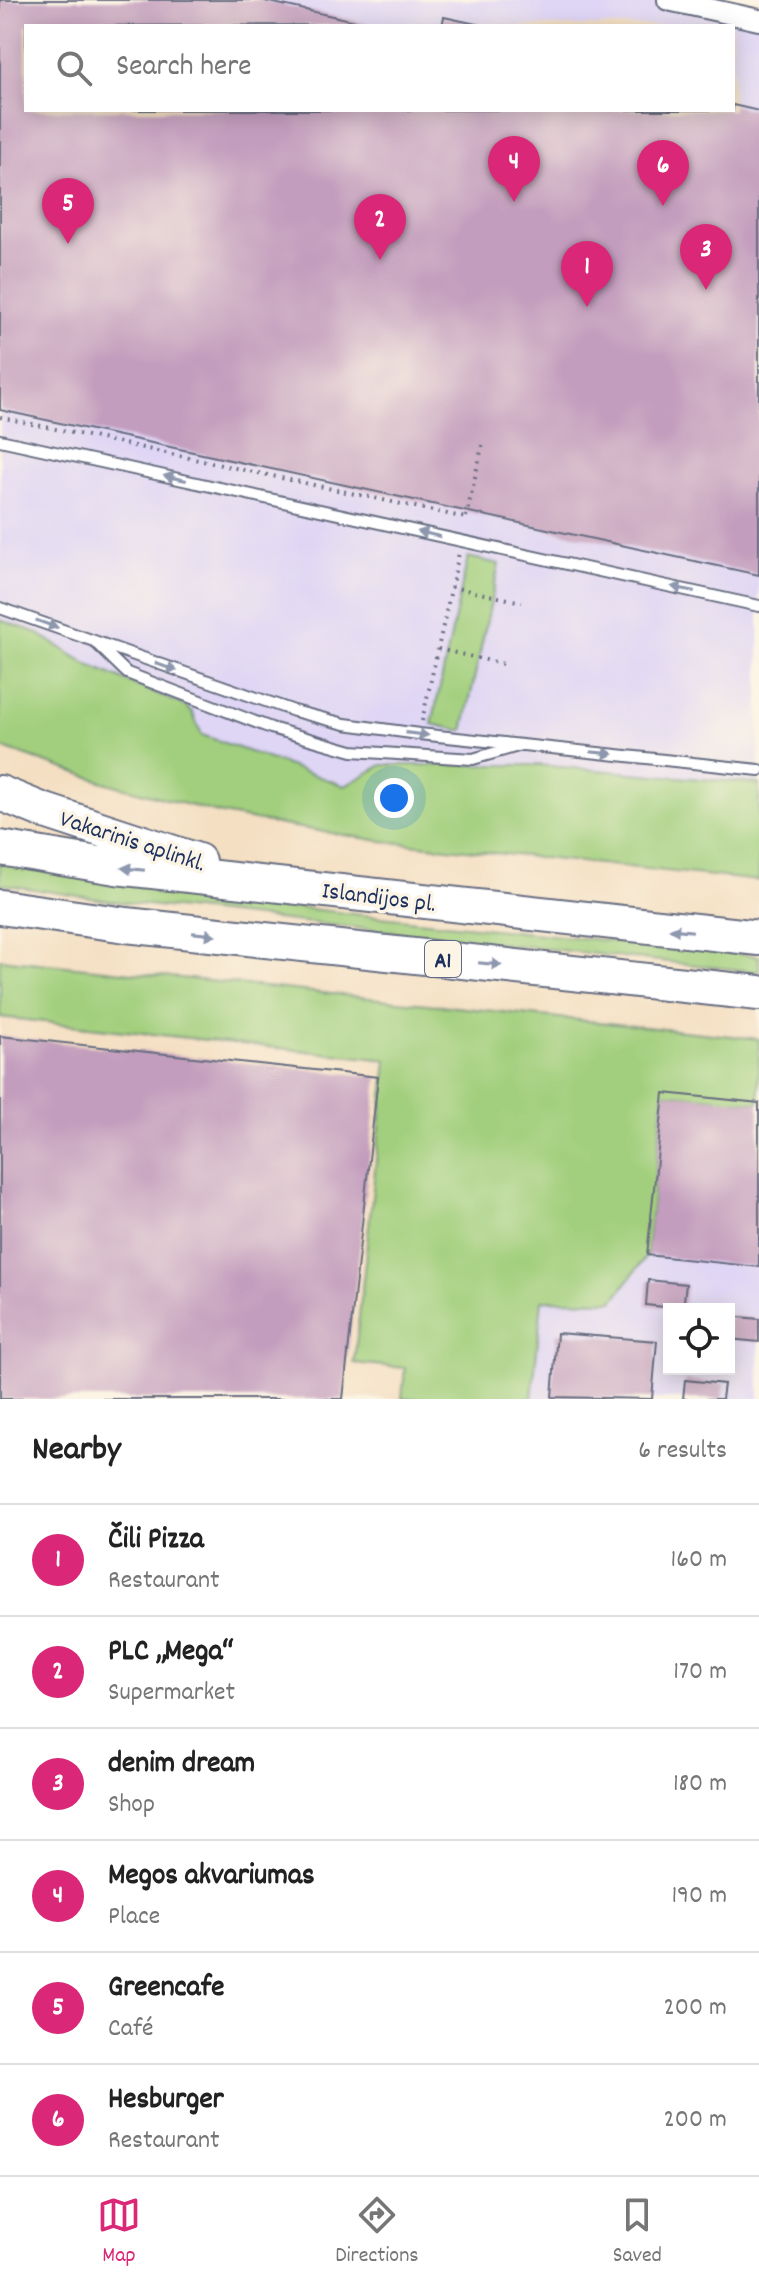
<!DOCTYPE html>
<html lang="en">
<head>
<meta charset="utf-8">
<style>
	:root { --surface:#fff; --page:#f2f2f2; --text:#222; --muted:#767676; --line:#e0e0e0; --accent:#db2777 }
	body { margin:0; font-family:Dekko,sans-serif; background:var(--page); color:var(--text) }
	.controls { position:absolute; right:24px; bottom:24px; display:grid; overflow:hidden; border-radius:0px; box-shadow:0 4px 20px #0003 }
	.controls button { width:72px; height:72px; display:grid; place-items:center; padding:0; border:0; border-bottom:2px solid var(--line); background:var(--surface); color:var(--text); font:40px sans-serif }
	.you { position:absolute; left:394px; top:798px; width:28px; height:28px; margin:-20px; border:6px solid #fff; border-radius:50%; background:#1a73e8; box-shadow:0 0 0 12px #1a73e833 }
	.badge { display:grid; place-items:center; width:52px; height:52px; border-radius:50%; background:var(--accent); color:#fff; font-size:26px; font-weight:700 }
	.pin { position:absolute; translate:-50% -66px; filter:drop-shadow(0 2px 4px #0008) }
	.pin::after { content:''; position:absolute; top:42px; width:28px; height:24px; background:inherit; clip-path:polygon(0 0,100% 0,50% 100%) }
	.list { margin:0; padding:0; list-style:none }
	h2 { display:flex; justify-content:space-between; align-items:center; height:104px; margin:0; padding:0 32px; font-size:34px }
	h2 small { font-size:26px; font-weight:400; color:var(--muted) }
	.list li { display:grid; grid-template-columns:52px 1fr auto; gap:24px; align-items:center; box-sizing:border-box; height:112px; padding:0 32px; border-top:2px solid var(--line) }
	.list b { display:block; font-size:30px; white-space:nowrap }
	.list p { margin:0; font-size:26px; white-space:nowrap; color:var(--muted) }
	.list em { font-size:26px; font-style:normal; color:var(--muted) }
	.icon { flex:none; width:44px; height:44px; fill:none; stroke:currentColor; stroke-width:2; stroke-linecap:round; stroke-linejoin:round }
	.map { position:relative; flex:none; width:759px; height:1399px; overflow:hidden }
	.search { position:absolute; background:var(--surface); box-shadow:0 4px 20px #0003; left:24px; right:24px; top:24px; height:88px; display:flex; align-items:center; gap:20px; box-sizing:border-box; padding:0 28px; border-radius:0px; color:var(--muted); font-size:30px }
	.sheet { height:776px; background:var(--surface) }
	nav { display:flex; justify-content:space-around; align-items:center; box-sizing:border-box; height:112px; border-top:2px solid var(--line); background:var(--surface); font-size:22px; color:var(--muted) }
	nav a { display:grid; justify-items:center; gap:4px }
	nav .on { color:var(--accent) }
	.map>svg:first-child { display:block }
</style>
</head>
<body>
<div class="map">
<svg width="759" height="1399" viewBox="0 0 759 1399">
	<rect width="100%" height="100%" fill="#fcf5e5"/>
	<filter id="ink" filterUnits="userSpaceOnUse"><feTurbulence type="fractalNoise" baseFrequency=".0125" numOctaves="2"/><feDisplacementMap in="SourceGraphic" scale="16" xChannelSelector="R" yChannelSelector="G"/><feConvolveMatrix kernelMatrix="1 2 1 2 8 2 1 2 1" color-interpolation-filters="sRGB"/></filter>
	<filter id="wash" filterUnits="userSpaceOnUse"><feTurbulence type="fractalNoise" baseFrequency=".006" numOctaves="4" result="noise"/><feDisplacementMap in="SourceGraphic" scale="32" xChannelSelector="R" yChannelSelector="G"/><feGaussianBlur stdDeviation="1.8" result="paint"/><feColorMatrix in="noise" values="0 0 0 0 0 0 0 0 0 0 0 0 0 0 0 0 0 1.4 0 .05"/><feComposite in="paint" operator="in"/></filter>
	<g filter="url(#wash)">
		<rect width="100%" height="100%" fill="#f4dfc2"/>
		<!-- built -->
		<path fill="#dfd5f5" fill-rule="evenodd" d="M0 0H731L759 6V784L538 765H382L345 787 202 734 192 712 89 665 35 632 0 620ZM26 26H733V110H26Z
			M664 1093 759 1103V1399H532L542 1300 613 1301ZM669 1309H729V1369H669Z"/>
		<!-- green -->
		<path fill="#a2cf7d" stroke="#5e7f6e" stroke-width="2" d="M468 557 499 564 463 731 432 724Z
			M0 620 35 632 89 665 185 706 192 712 202 735 345 786 382 765H538L759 784V881L381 841 276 824 222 814 107 783 0 747Z
			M0 861C250 910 506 929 759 956V972L111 901 0 884Z
			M0 959 759 1039V1103L664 1093 647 1255 613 1301 542 1300 532 1399H402L405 1368 354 1363 387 1060 0 1017Z"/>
		<g id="blocks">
			<!-- building -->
			<path fill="#c39dbd" d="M0 0H260L373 25 26 26V110H733V105L759 111V575L0 410Z
				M444 17 481 25V26H442Z
				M0 1036 378 1077 343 1399H0Z
				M664 1093 759 1103V1267L647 1255Z
				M648 1280 686 1284 683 1309 646 1305Z
				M729 1316 759 1319V1342L729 1339Z
				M557 1333 657 1341 652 1399 552 1397Z
				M685 1380 724 1384 722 1399H683Z"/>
		</g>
	</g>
	<g filter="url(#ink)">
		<use href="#blocks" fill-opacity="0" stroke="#676d81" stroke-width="2"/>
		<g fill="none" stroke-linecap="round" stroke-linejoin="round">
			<!-- service casing -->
			<g stroke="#676d81" stroke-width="14">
				<path id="service" d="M0 440 759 606
					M0 608 294 711 345 724 419 734 759 770
					M97 644 127 673 271 728 352 751 473 759 518 746"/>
			</g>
			<!-- minor casing -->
			<g stroke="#676d81" stroke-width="24">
				<path id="minor" d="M668 0 759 20"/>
			</g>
			<!-- trunk casing -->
			<g stroke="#676d81" stroke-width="38">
				<path id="trunk" d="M0 793 42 810 198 861
					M0 848 116 867 759 938
					M0 907 126 925 759 993"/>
			</g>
			<!-- path -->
			<path stroke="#676d81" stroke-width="4" stroke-dasharray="2 6" stroke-linecap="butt" d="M0 417 466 518
				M466 517 483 442
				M451 587 522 602
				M438 649 508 665
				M422 721 459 553"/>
			<!-- service -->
			<use href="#service" stroke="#fff" stroke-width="10"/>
			<!-- minor -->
			<use href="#minor" stroke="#fff" stroke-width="20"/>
			<!-- trunk -->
			<use href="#trunk" stroke="#fff" stroke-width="34"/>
		</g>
		<!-- one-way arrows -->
		<defs><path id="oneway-solid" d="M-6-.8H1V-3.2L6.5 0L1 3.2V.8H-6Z" transform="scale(2)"/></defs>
		<g fill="#8d97ae">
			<use href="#oneway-solid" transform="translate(175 478) rotate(-168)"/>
			<use href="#oneway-solid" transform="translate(429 534) rotate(-167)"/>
			<use href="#oneway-solid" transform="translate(683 589) rotate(-168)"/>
			<use href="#oneway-solid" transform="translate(47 624) rotate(19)"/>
			<use href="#oneway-solid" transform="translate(166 667) rotate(19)"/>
			<use href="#oneway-solid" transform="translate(417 734) rotate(7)"/>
			<use href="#oneway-solid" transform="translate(602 753) rotate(6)"/>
			<use href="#oneway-solid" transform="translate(133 869) rotate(-174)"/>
			<use href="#oneway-solid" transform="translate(681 930) rotate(-174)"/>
			<use href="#oneway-solid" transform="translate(204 934) rotate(6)"/>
			<use href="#oneway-solid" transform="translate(490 964) rotate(6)"/>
		</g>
	</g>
	<g text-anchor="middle" stroke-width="7" stroke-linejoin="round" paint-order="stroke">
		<!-- shield labels -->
		<rect fill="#fcf5e5" stroke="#5e6a86" stroke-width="2" x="425" y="941" width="36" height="36" rx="6"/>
		<g font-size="22" font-weight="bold" fill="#1b2f5e">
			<text x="443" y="967">A1</text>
		</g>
		<!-- street labels -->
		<g font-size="24" fill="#1b2f5e" stroke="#fcf5e5">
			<text transform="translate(133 840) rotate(18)" y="8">Vakarinis aplinkl.</text>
			<text transform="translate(379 896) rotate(7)" y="8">Islandijos pl.</text>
		</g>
	</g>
</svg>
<div class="controls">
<button><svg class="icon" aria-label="locate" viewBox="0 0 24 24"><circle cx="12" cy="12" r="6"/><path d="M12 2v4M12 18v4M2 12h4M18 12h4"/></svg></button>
</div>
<div class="you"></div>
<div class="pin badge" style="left:587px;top:307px">1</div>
<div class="pin badge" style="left:380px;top:260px">2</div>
<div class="pin badge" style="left:706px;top:290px">3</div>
<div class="pin badge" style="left:514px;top:202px">4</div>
<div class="pin badge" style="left:68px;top:244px">5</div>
<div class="pin badge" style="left:663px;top:206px">6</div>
<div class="search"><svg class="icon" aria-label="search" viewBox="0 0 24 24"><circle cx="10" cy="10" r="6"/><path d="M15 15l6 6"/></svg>Search here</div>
</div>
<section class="sheet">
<h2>Nearby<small>6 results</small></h2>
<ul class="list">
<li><span class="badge">1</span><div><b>Čili Pizza</b><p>Restaurant</p></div><em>160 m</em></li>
<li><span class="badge">2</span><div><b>PLC „Mega“</b><p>Supermarket</p></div><em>170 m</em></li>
<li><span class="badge">3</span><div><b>denim dream</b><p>Shop</p></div><em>180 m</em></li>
<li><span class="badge">4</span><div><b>Megos akvariumas</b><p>Place</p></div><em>190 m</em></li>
<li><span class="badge">5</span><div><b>Greencafe</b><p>Café</p></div><em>200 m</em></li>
<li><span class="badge">6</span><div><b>Hesburger</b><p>Restaurant</p></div><em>200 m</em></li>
</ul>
</section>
<nav>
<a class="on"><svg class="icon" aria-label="map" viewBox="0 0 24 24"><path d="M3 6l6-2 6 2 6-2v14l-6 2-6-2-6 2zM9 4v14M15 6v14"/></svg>Map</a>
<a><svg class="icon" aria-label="directions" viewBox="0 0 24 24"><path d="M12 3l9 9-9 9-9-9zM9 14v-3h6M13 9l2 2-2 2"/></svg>Directions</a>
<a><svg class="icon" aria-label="saved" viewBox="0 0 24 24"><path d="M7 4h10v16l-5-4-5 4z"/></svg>Saved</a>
</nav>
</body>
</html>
